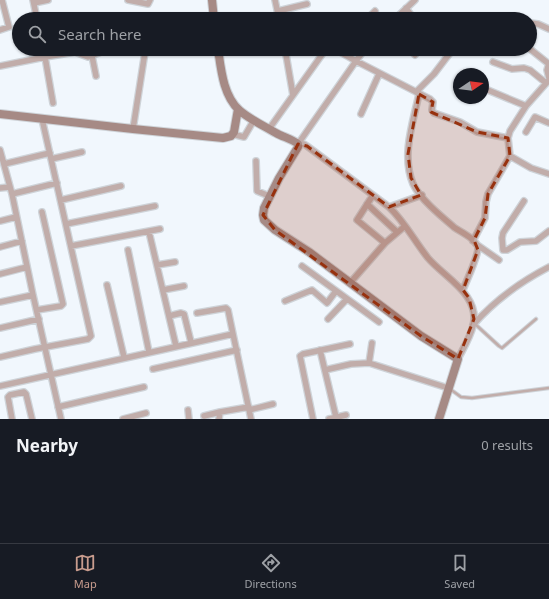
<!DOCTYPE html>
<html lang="en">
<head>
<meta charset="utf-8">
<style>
	:root { --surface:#171b24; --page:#242831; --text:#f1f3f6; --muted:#9ea1a6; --line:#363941; --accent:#c89c8e }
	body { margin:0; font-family:"Noto Sans",sans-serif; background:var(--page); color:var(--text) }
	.compass { position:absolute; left:453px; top:68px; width:36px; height:36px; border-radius:50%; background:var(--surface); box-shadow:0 1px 3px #0004; rotate:77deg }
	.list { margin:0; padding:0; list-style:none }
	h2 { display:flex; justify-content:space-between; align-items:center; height:52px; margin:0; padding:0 16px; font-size:17px }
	h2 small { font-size:13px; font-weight:400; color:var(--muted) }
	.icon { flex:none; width:22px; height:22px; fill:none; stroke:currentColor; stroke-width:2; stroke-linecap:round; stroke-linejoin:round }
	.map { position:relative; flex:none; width:549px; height:419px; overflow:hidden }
	.search { position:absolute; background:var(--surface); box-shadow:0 1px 3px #0004; left:12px; right:12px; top:12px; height:44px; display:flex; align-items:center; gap:10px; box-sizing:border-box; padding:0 14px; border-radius:22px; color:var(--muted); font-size:15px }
	.sheet { height:124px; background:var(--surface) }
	nav { display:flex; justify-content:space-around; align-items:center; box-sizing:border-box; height:56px; border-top:1px solid var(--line); background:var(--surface); font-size:11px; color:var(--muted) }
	nav a { display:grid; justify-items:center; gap:2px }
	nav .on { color:var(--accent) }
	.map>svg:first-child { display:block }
</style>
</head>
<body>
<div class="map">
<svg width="549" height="419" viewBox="0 0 549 419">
	<rect width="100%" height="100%" fill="#f1f7fd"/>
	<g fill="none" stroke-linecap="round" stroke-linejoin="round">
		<!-- lane casing -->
		<g stroke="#ced3d8" stroke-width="4.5">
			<path id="lane" d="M210 49 216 51
				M475 324 499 346 502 348 536 319
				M450 389 461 397 472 398 549 388"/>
		</g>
		<!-- street casing -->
		<g stroke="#ced3d8" stroke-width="8">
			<path id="street" d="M33 0 37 19
				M128 0 148 4 150 0
				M275 0 279 19
				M34 3 48 0
				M406 8 414 19
				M278 11 307 4
				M367 19 375 11
				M395 19 415 0
				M530 23 538 24 549 29
				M0 30 9 27 2 0
				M285 49 293 95
				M335 49 356 61 365 49
				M409 49 415 55
				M438 49 439 50
				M530 49 549 64
				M92 56 96 76
				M493 62 512 69 524 68 530 70 546 83
				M549 63 547 70 549 78
				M0 66 45 57 43 49
				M483 88 526 106
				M416 92 434 74 453 49
				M419 94C413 122 401 156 413 184 420 199 442 217 455 228 461 232 476 239 478 247 479 255 466 282 463 290
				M53 103 45 57 75 52 88 57 101 52
				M361 114 379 74
				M133 129 145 52
				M269 129 326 49
				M526 132 535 117 549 123
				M232 134 244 137 254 120
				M298 144H304L307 146 389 207C405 222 415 242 428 258 445 278 481 295 473 326 470 338 463 349 458 359
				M298 144 356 61 430 99 433 102 432 110 434 113 460 122 477 132 508 138
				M0 150 12 194 33 295 0 302
				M510 156 531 168 549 174
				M51 159 82 152
				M256 161 257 191 269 196
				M4 164 50 153
				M0 188 10 187
				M12 194 57 183
				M373 195 357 220 385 243
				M61 200 121 186
				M524 201 503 233 502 238 503 250H507L520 242 536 241 549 231
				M367 204 397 232
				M389 207 422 195
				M0 221 16 217
				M66 224 155 206
				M149 232 176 346
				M473 241 485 218 486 202 488 194 510 156 508 138 510 131 526 106 549 80
				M476 244 499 260
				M71 246 160 229
				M0 247 22 241
				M128 250 149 352
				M157 265 175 262
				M302 266 379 322
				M0 274 27 267
				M350 283 385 243 405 226
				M107 285 124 357
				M163 290 184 286
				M33 295 61 419
				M285 301 312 290 327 303 336 291
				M37 310 61 306 63 304 42 212
				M197 313 226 308 228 310 233 334
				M169 316 181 313 184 314 191 342
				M328 319 347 299
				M473 325C495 300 520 282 549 267
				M0 328 39 319
				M372 343 369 363 448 388
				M320 350 336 417
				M0 357 35 349 88 339 91 336 42 119
				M153 369 237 350
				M325 370 351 364 369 363
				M0 386 233 334 251 419
				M58 407 144 387
				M188 410 189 419
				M249 410 273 404
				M204 416 220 412
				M12 419 8 397 10 395 24 392 26 394 32 419
				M123 419 146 413
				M219 419 220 412 249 407
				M313 419 300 356 303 354 350 344
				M329 419 346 415"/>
		</g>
		<!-- secondary casing -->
		<g stroke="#ced3d8" stroke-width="10">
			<path id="secondary" d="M212 0 214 19
				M218 49C221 69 223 95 239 110 249 119 264 126 276 133 283 137 292 139 298 144V147L279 178 264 208 263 215 264 220 275 230 309 252 421 336 458 359 439 419
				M0 114 133 129 223 138 231 136 234 132 238 109"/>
		</g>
		<!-- lane -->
		<use href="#lane" stroke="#c1adaa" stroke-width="2.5"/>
		<!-- street -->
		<use href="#street" stroke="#c1adaa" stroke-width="5.5"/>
		<!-- secondary -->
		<use href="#secondary" stroke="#a68a85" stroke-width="8"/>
	</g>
	<!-- marked area -->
	<path fill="#97310e" fill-opacity="0.2" stroke="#97310e" stroke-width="3" stroke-dasharray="8 5" stroke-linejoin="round" d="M419 94 433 102 431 112 477 132 508 138 510 156 488 194 485 218 474 240 478 250 463 290 469 298 474 319 458 359 421 336 275 230 263 215 298 144 307 146 389 207 421 195 411 178 408 154Z"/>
</svg>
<svg class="compass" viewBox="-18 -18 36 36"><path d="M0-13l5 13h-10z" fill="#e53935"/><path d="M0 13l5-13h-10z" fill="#9ea1a6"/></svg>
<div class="search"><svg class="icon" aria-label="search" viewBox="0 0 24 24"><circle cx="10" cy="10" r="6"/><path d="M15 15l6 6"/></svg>Search here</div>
</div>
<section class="sheet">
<h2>Nearby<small>0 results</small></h2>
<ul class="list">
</ul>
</section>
<nav>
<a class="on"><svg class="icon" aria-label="map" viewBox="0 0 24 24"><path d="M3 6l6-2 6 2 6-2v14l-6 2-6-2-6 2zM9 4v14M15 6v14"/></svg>Map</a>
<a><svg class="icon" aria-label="directions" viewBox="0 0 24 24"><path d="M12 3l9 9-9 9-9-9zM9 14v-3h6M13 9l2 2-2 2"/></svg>Directions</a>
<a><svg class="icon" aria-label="saved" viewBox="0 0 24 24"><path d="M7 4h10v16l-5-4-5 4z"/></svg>Saved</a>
</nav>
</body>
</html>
